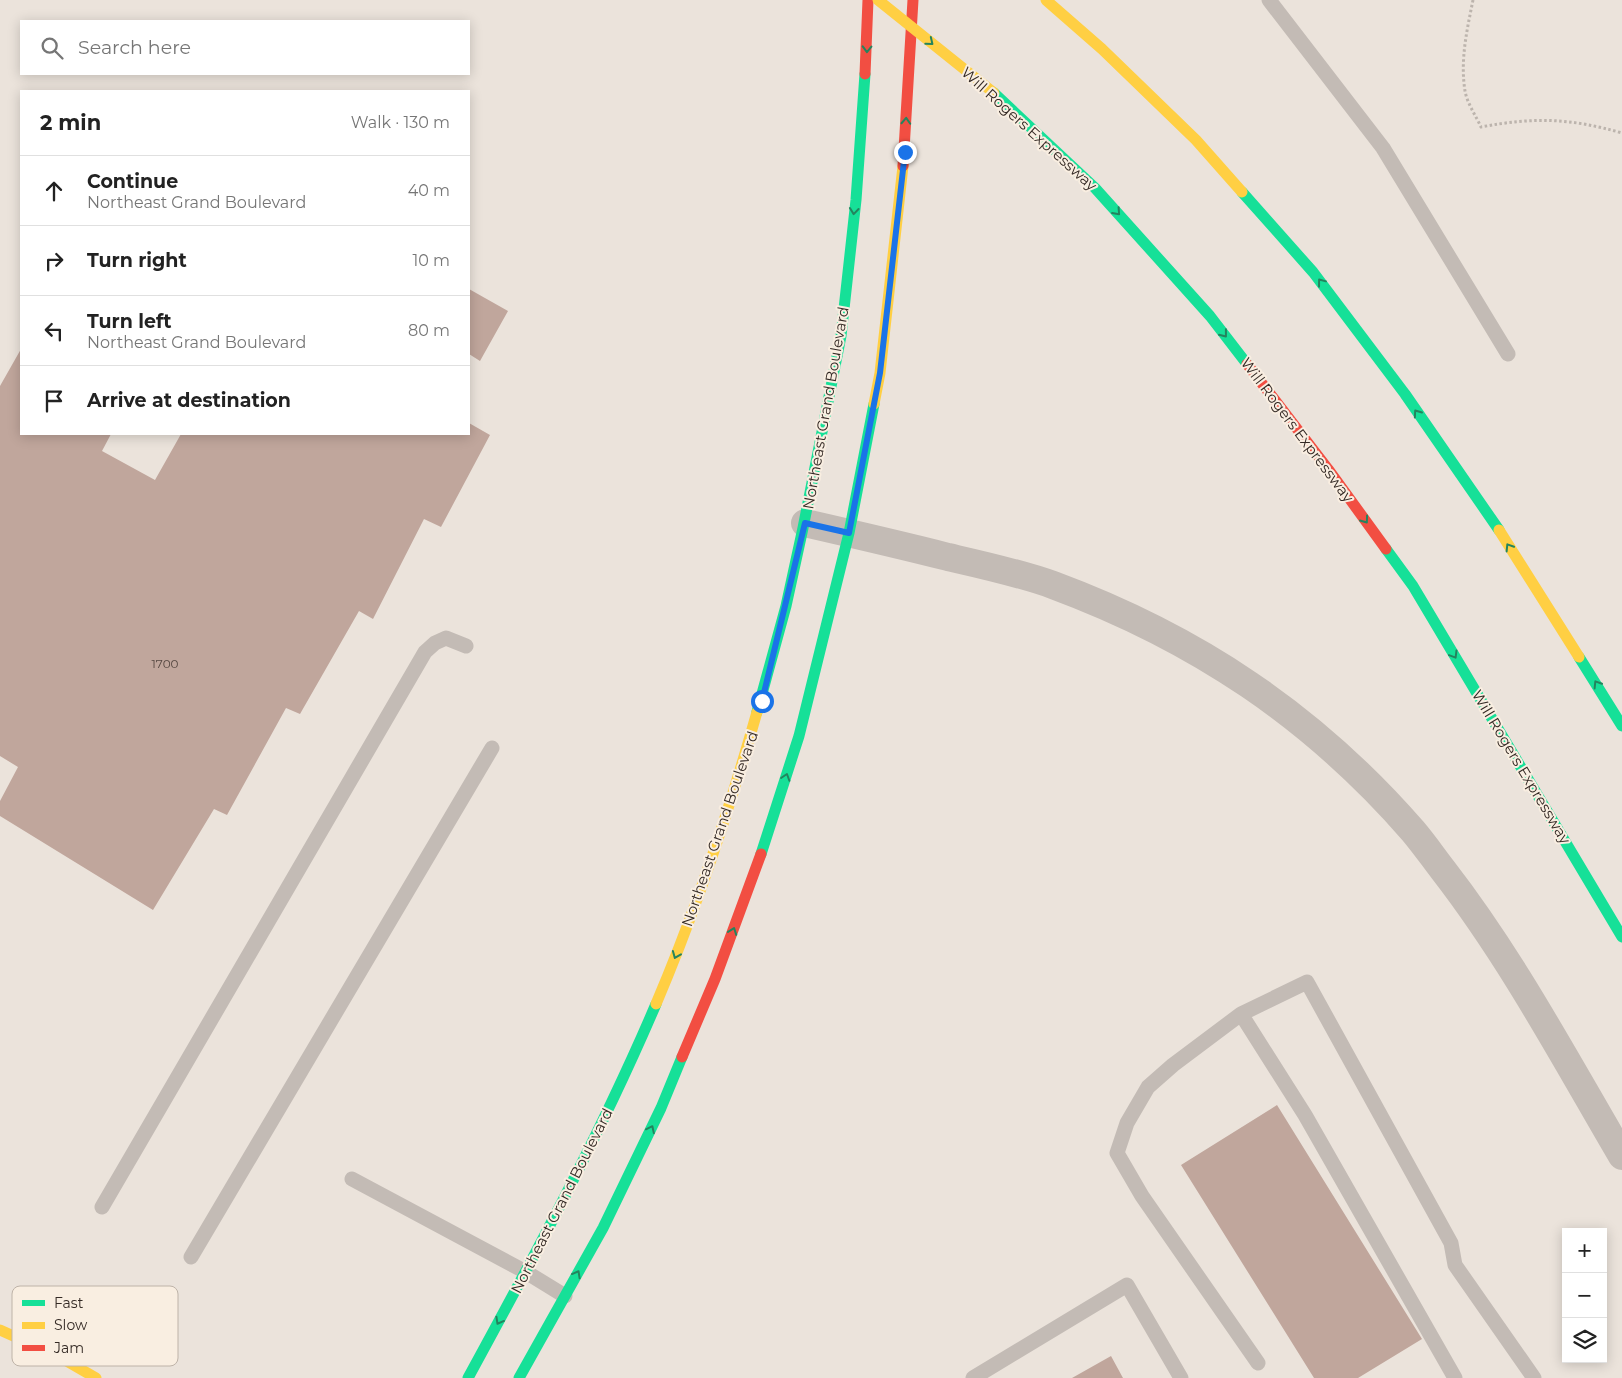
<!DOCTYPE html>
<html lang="en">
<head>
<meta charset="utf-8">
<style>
	:root { --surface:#fff; --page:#f2f2f2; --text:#222; --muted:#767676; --line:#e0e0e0 }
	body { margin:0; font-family:Montserrat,sans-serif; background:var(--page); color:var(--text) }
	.controls { position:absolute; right:15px; bottom:15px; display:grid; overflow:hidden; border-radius:0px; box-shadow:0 2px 12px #0003 }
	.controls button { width:45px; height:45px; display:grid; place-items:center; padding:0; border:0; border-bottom:1px solid var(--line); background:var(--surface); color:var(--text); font:25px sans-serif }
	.stop { position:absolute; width:15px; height:15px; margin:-11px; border:4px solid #1a73e8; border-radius:50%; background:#fff }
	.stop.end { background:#1a73e8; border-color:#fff; box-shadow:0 1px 5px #0008 }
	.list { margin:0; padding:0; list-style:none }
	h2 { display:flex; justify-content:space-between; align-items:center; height:65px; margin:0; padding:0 20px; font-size:21px }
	h2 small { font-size:16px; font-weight:400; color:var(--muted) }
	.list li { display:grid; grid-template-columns:32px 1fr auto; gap:15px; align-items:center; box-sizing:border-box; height:70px; padding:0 20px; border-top:1px solid var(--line) }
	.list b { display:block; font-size:19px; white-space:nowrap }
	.list p { margin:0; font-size:16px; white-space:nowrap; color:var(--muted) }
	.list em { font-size:16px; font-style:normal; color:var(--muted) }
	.icon { flex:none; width:28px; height:28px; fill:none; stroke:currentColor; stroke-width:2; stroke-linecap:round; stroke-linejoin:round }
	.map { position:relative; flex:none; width:1622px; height:1378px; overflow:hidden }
	.search { position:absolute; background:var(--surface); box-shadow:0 2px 12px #0003; left:20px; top:20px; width:450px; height:55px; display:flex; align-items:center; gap:12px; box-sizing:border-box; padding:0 18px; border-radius:0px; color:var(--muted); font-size:19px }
	.panel { position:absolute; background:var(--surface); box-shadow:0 2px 12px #0003; left:20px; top:90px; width:450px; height:345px; border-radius:0px }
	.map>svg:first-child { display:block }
</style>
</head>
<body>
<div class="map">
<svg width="1622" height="1378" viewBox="0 0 1622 1378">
	<rect width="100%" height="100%" fill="#ebe3db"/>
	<!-- building -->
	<path fill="#c0a69c" d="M469 289 508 311 480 361 469 354Z
		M21 349V434H111L102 451 155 480 181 434H469V423L490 435 441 527 424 519 373 619 359 611 300 714 286 708 227 815 214 809 153 910 0 816V801L18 767 0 756V386Z
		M1277 1105 1422 1339 1358 1378H1314L1181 1165Z
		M1111 1356 1123 1378H1072Z"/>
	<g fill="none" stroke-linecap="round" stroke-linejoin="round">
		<!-- path -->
		<path stroke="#bcb4ad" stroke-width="3" stroke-dasharray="2.5 2.5" stroke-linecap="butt" d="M1473 0C1467 30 1460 60 1465 91 1467 103 1476 116 1481 127 1534 117 1570 118 1622 133"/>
		<!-- lane -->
		<path stroke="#c3bbb5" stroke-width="15" d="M1269 0 1383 148 1508 354
			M1241 1014 1307 982 1451 1243 1455 1265 1534 1378
			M352 1179 526 1272 565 1296
			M102 1207 425 652 435 643 446 638 466 646
			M191 1257 492 748
			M1258 1363 1142 1196 1117 1153 1127 1123 1148 1087 1173 1065 1241 1014 1305 1115 1455 1378
			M973 1378 1127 1285 1181 1378"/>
		<!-- street -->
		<path stroke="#c3bbb5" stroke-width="28" d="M805 523C853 534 901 545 948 557 983 565 1020 573 1053 585 1196 638 1313 716 1413 831 1424 844 1433 857 1443 870 1512 959 1565 1059 1622 1156"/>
		<!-- fast -->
		<path stroke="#16e098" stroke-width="11" d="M994 93 1095 188 1210 316 1247 364
			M1242 192 1313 272 1405 394 1499 530
			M1386 549 1413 586 1622 937
			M1579 657 1622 726
			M757 712 786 606 803 528 841 336 856 200 865 74
			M761 854 799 736 849 533 874 404
			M468 1378C535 1255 601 1133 656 1004
			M519 1378 603 1228 661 1108 682 1057"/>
		<!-- slow -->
		<path stroke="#ffcf43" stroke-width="11" d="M1046 0 1102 49 1196 140 1242 192
			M874 404 880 373 903 166
			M1499 530 1579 657
			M656 1004C696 910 729 811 757 712
			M0 1330 58 1356 96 1378"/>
		<!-- jam -->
		<path stroke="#f24e42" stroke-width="11" d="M865 74 868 0
			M903 166 913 0
			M1247 364 1328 469 1386 549
			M682 1057 715 979 761 854"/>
		<!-- slow-bridge -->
		<path stroke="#ffcf43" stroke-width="11" d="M878 0 994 93"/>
	</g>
	<!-- one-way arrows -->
	<defs><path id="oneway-chevron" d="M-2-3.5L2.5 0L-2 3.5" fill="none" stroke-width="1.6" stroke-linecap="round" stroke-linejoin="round" transform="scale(1.25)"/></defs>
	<g stroke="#24845e">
		<use href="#oneway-chevron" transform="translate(930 42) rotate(39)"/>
		<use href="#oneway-chevron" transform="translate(867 49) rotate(91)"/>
		<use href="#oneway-chevron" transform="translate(906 121) rotate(-87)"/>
		<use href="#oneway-chevron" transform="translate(854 211) rotate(96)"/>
		<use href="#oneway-chevron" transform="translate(1117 212) rotate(48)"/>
		<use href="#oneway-chevron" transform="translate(1321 282) rotate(-127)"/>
		<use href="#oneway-chevron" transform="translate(1224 334) rotate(52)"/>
		<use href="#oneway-chevron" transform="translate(1417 413) rotate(-125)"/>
		<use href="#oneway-chevron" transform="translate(1365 520) rotate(54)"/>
		<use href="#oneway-chevron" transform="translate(1509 547) rotate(-122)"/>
		<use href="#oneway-chevron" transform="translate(1454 655) rotate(59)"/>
		<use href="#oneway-chevron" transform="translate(1597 684) rotate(-122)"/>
		<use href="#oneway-chevron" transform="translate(786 777) rotate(-72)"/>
		<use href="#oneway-chevron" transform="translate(733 931) rotate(-70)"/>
		<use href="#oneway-chevron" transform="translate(676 955) rotate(112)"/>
		<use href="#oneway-chevron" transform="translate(651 1129) rotate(-64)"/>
		<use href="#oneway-chevron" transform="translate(577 1274) rotate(-61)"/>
		<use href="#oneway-chevron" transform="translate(499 1321) rotate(119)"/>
	</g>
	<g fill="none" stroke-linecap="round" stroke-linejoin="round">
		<!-- route -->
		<path stroke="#1a73e8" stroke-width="6" d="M762 701 805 523 849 533 880 373 905 152"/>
	</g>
	<g text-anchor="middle" stroke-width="4" stroke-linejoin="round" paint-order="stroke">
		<!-- number labels -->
		<g font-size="12" fill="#564842">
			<text x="165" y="668">1700</text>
		</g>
		<!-- street labels -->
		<g font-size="15" fill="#332924" stroke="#f9eee1">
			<text transform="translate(1029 129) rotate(42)" y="5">Will Rogers Expressway</text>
			<text transform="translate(826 408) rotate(-80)" y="5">Northeast Grand Boulevard</text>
			<text transform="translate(1297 430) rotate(53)" y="5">Will Rogers Expressway</text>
			<text transform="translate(1521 767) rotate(59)" y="5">Will Rogers Expressway</text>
			<text transform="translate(720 829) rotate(-71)" y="5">Northeast Grand Boulevard</text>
			<text transform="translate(562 1201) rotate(-63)" y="5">Northeast Grand Boulevard</text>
		</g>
	</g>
	<!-- legend -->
	<rect x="12" y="1286" width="166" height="80" rx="8" fill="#f9eee1" stroke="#beb3a8" stroke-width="1"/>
	<rect x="22" y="1300" width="23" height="6" fill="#16e098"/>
	<rect x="22" y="1322" width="23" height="7" fill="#ffcf43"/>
	<rect x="22" y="1345" width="23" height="6" fill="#f24e42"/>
	<g font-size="14" fill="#332924">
		<text x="54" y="1308">Fast</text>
		<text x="54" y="1330">Slow</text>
		<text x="54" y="1353">Jam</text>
	</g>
</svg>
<div class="controls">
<button>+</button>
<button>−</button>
<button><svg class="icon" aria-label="layers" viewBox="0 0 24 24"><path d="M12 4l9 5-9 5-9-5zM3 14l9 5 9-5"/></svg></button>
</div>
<div class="stop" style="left:762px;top:701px"></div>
<div class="stop end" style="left:905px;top:152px"></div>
<div class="search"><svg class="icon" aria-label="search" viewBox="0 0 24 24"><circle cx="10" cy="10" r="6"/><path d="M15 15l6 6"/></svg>Search here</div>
<section class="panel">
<h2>2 min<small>Walk · 130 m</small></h2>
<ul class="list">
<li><svg class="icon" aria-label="ahead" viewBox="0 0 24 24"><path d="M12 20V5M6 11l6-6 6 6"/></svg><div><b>Continue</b><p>Northeast Grand Boulevard</p></div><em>40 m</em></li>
<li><svg class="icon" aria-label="right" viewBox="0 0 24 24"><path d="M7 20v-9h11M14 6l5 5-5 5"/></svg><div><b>Turn right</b></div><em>10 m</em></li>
<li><svg class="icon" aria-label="left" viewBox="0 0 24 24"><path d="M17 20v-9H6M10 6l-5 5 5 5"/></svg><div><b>Turn left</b><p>Northeast Grand Boulevard</p></div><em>80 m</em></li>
<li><svg class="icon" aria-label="arrive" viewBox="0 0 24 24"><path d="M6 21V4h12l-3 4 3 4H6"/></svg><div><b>Arrive at destination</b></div></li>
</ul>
</section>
</div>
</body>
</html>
